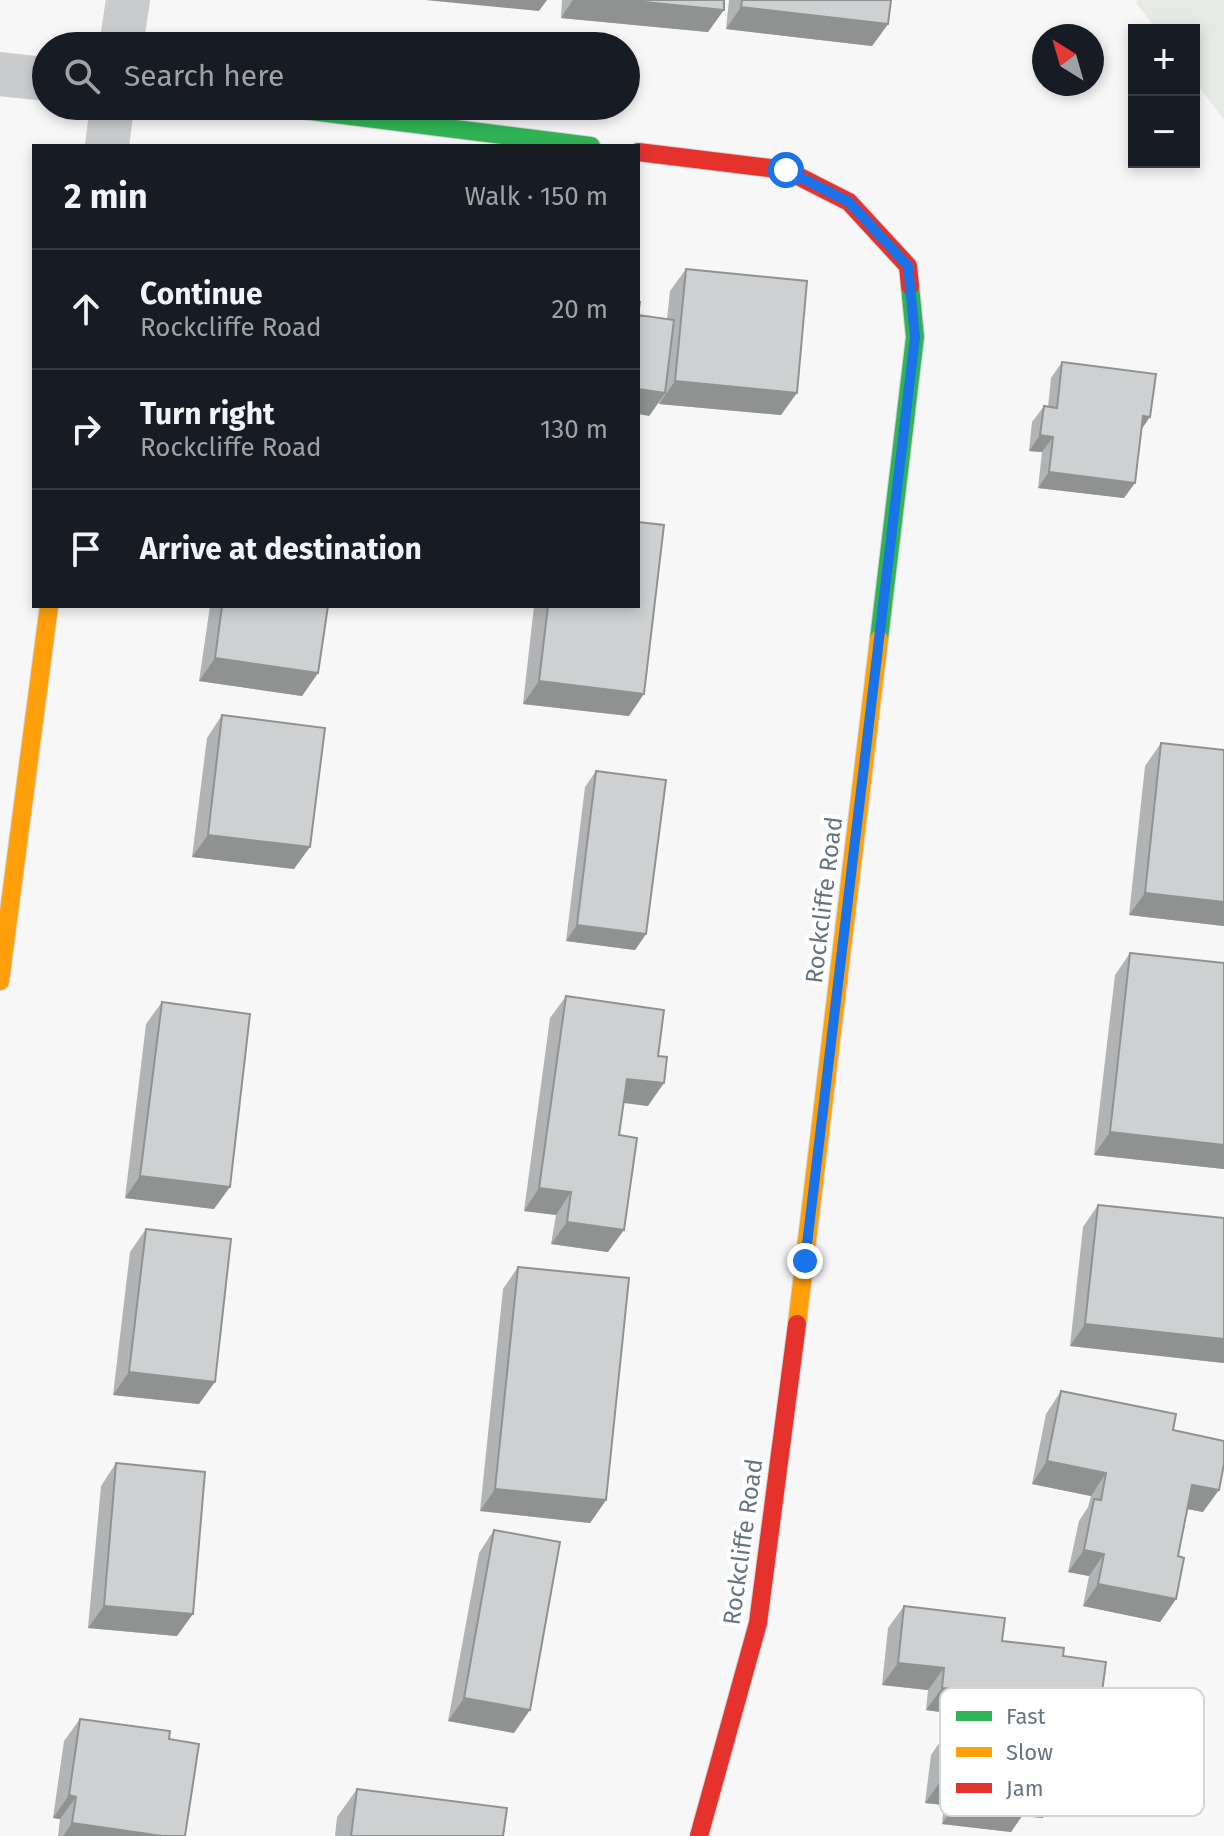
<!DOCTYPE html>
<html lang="en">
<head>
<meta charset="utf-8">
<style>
	:root { --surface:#171b24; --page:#242831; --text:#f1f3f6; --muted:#9ea1a6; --line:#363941 }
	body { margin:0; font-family:"Fira Sans",sans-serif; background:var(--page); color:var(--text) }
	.controls { position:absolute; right:24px; top:24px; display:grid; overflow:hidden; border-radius:0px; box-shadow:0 4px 12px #0003 }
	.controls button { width:72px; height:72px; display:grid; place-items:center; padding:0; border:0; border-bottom:2px solid var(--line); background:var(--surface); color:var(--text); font:40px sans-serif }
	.compass { position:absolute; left:1032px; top:24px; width:72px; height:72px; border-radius:50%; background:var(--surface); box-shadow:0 4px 12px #0003; rotate:323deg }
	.stop { position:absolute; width:24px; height:24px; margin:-18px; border:6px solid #1a73e8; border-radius:50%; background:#fff }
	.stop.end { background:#1a73e8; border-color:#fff; box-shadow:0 2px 8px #0008 }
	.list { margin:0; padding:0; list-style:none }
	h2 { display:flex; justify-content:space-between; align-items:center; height:104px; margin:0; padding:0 32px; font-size:34px }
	h2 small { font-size:26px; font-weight:400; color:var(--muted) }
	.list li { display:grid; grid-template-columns:52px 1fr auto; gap:24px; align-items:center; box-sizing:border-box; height:120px; padding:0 32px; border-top:2px solid var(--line) }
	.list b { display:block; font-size:30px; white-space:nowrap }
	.list p { margin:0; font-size:26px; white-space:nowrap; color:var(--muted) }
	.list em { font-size:26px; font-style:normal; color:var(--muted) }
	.icon { flex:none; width:44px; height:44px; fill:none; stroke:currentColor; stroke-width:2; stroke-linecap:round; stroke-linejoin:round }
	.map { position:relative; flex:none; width:1224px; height:1836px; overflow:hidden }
	.search { position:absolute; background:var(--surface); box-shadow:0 4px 12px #0003; left:32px; top:32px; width:608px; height:88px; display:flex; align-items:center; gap:20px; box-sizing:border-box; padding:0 28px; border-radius:44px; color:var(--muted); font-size:30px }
	.panel { position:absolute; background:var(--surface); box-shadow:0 4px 12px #0003; left:32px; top:144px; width:608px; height:464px; border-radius:0px }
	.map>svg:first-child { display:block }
</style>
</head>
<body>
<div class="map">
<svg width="1224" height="1836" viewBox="0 0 1224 1836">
	<rect width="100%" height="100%" fill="#f7f7f7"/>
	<!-- green -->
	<path fill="#e6e9e4" d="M1137 0H1224V120L1194 80V30H1157L1136 3Z"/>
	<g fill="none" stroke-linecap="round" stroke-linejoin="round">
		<!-- fast casing -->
		<g stroke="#d3d4d5" stroke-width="20">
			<path id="fast" d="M271 106 591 146
				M879 639 915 337 910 286"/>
		</g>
		<!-- slow casing -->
		<g stroke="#d3d4d5" stroke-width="20">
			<path id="slow" d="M0 981 49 606
				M797 1324 879 639"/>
		</g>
		<!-- jam casing -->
		<g stroke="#d3d4d5" stroke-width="20">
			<path id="jam" d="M638 152 786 170 849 202 908 266 910 286
				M699 1836 758 1623 797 1324"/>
		</g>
		<!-- street -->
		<path stroke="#cacbcc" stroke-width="44" d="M121 46 128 0
			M0 74 46 79
			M107 146 112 106"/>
		<!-- fast -->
		<use href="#fast" stroke="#30b455" stroke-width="18"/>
		<!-- slow -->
		<use href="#slow" stroke="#ff9f0a" stroke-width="18"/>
		<!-- jam -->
		<use href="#jam" stroke="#e5322d" stroke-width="18"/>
	</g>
	<!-- wall -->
	<path fill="#b1b3b4" d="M562 0H724L708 32 561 18Z
		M729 0H891L888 24 872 46 726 29Z
		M686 269 781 415 659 404 660 401 649 416 638 315 667 319 670 291Z
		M1062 362 1141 430 1124 498 1038 488 1042 452 1029 451 1032 422 1044 406 1048 407 1051 378Z
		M210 606H328L318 673 302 696 199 681Z
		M534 606H638L629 716 523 704Z
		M222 715 294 869 192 857 207 738Z
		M1161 743 1224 926 1129 915 1145 766Z
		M596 771 646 934 635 950 566 941 585 787Z
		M1130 953 1224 963V1169L1094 1155 1115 975Z
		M566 996 648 1106 623 1103 619 1135 608 1252 551 1244 556 1215 524 1211 550 1018Z
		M162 1002 214 1209 125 1198 146 1024Z
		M1098 1205 1224 1218V1363L1070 1346 1083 1227Z
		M146 1229 199 1404 113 1395 130 1252Z
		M518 1267 606 1500 590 1523 480 1511 503 1289Z
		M1061 1391 1173 1430 1203 1512 1187 1509 1178 1556 1176 1599 1160 1622 1083 1606 1089 1576 1068 1572 1079 1521 1088 1507 1091 1496 1032 1484 1046 1414Z
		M116 1463 177 1636 88 1628 101 1486Z
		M494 1530 514 1733 448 1721 479 1553Z
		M904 1606 1002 1641 1063 1656 1085 1730 1053 1726 1043 1818 1022 1816 1011 1832 942 1824 944 1805 925 1803 931 1755 946 1733 947 1725 955 1714 926 1710 928 1690 882 1685 888 1628Z
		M80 1719 169 1739 185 1836H58L60 1819 53 1818 64 1741Z
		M357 1789 503 1836H335L337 1817Z"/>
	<!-- shaded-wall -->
	<path fill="#909292" d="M425 0H547L539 11Z
		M573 0H624L724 10 708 32 561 18Z
		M741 7 888 24 872 46 726 29Z
		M675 381 797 393 781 415 659 404Z
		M638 389 665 393 649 416 638 414Z
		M1143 416 1150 417 1139 433Z
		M1040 435 1053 437 1042 452 1029 451Z
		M1049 472 1135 483 1124 498 1038 488Z
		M215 658 318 673 302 696 199 681Z
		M539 681 644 694 629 716 523 704Z
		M208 835 310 847 294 869 192 857Z
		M1145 893 1224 902V926L1129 915Z
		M577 925 646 934 635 950 566 941Z
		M627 1079 664 1083 648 1106 611 1101Z
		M1110 1132 1224 1145V1169L1094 1155Z
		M140 1176 230 1187 214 1209 125 1198Z
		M539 1188 571 1192 556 1215 524 1211Z
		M567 1222 624 1230 608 1252 551 1244Z
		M1085 1324 1224 1339V1363L1070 1346Z
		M129 1372 215 1382 199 1404 113 1395Z
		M1047 1461 1106 1473 1091 1496 1032 1484Z
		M1192 1485 1219 1490 1203 1512 1177 1507Z
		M495 1489 606 1500 590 1523 480 1511Z
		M1084 1550 1104 1554 1089 1576 1068 1572Z
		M1098 1584 1176 1599 1160 1622 1083 1606Z
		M104 1606 193 1614 177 1636 88 1628Z
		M898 1663 944 1668 928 1690 882 1685Z
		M942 1688 971 1691 955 1714 926 1710Z
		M464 1698 530 1710 514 1733 448 1721Z
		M1056 1702 1100 1707 1085 1730 1040 1725Z
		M960 1724 969 1725 953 1747 945 1746Z
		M941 1781 960 1783 944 1805 925 1803Z
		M1028 1792 1058 1795 1043 1818 1022 1816 1011 1832 942 1824 958 1801Z
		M69 1795 76 1797 60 1819 53 1818Z
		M72 1823 162 1836H63Z"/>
	<!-- building -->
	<path fill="#ced0d1" stroke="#909292" stroke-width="2" d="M624 0H724V10Z
		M742 0H891L888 24 741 7Z
		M686 269 807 281 797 393 675 381Z
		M638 302H640L638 315 674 320 665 393 638 389Z
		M1062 362 1156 374 1150 417 1143 416 1135 483 1049 472 1053 437 1040 435 1044 406 1057 408Z
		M638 522 664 525 644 694 539 681 548 606H638Z
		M222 606H328L318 673 215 658Z
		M222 715 325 728 310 847 208 835Z
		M1161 743 1224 750V902L1145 893Z
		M596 771 666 780 646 934 577 925Z
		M1130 953 1224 963V1145L1110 1132Z
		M566 996 664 1010 658 1056 667 1057 664 1083 627 1079 619 1135 637 1138 624 1230 567 1222 571 1192 539 1188Z
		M162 1002 250 1014 230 1187 140 1176Z
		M1098 1205 1224 1218V1339L1085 1324Z
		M146 1229 231 1239 215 1382 129 1372Z
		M518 1267 629 1278 606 1500 495 1489Z
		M1061 1391 1176 1414 1173 1430 1224 1441V1464L1219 1490 1192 1485 1178 1556 1184 1558 1176 1599 1098 1584 1104 1554 1084 1550 1094 1499 1101 1500 1106 1473 1047 1461Z
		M116 1463 205 1472 193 1614 104 1606Z
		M494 1530 560 1542 530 1710 464 1698Z
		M904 1606 1005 1618 1002 1641 1064 1648 1063 1656 1106 1662 1100 1707 1056 1702 1051 1748 1064 1749 1058 1795 1028 1792 1026 1809 958 1801 960 1783 941 1781 947 1732 968 1734 969 1725 960 1724 963 1702 970 1704 971 1691 942 1688 944 1668 898 1663Z
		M80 1719 170 1731 169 1739 199 1744 185 1836H162L72 1823 76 1797 69 1795Z
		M357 1789 507 1808 503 1836H351Z"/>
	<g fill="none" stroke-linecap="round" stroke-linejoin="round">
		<!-- route -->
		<path stroke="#1a73e8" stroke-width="10" d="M786 170 849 202 908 266 915 337 805 1261"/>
	</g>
	<g text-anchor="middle" stroke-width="8" stroke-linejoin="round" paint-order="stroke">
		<!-- street labels -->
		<g font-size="24" fill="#65757f" stroke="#fff">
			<text transform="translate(824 900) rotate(-83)" y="8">Rockcliffe Road</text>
			<text transform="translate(743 1542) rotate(-82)" y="8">Rockcliffe Road</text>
		</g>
	</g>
	<!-- legend -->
	<rect x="940" y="1688" width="264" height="128" rx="12" fill="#fff" stroke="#d1d6d9" stroke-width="2"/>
	<rect x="956" y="1711" width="36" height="10" fill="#30b455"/>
	<rect x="956" y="1747" width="36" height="10" fill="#ff9f0a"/>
	<rect x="956" y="1783" width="36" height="10" fill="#e5322d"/>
	<g font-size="22" fill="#65757f">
		<text x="1006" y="1724">Fast</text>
		<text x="1006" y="1760">Slow</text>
		<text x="1006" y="1796">Jam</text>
	</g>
</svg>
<div class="controls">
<button>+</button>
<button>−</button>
</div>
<svg class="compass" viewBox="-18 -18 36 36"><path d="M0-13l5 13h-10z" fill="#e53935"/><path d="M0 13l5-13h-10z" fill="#9ea1a6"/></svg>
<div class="stop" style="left:786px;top:170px"></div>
<div class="stop end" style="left:805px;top:1261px"></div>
<div class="search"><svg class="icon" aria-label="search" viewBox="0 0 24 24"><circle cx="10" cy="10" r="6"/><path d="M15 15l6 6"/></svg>Search here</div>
<section class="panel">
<h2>2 min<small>Walk · 150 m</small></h2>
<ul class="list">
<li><svg class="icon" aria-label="ahead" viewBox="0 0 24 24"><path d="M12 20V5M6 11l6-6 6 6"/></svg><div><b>Continue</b><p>Rockcliffe Road</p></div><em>20 m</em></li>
<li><svg class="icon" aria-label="right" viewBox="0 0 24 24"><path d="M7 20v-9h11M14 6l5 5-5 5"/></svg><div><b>Turn right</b><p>Rockcliffe Road</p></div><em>130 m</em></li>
<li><svg class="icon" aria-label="arrive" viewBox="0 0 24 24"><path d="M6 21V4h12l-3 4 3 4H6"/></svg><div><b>Arrive at destination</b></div></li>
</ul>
</section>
</div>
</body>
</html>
